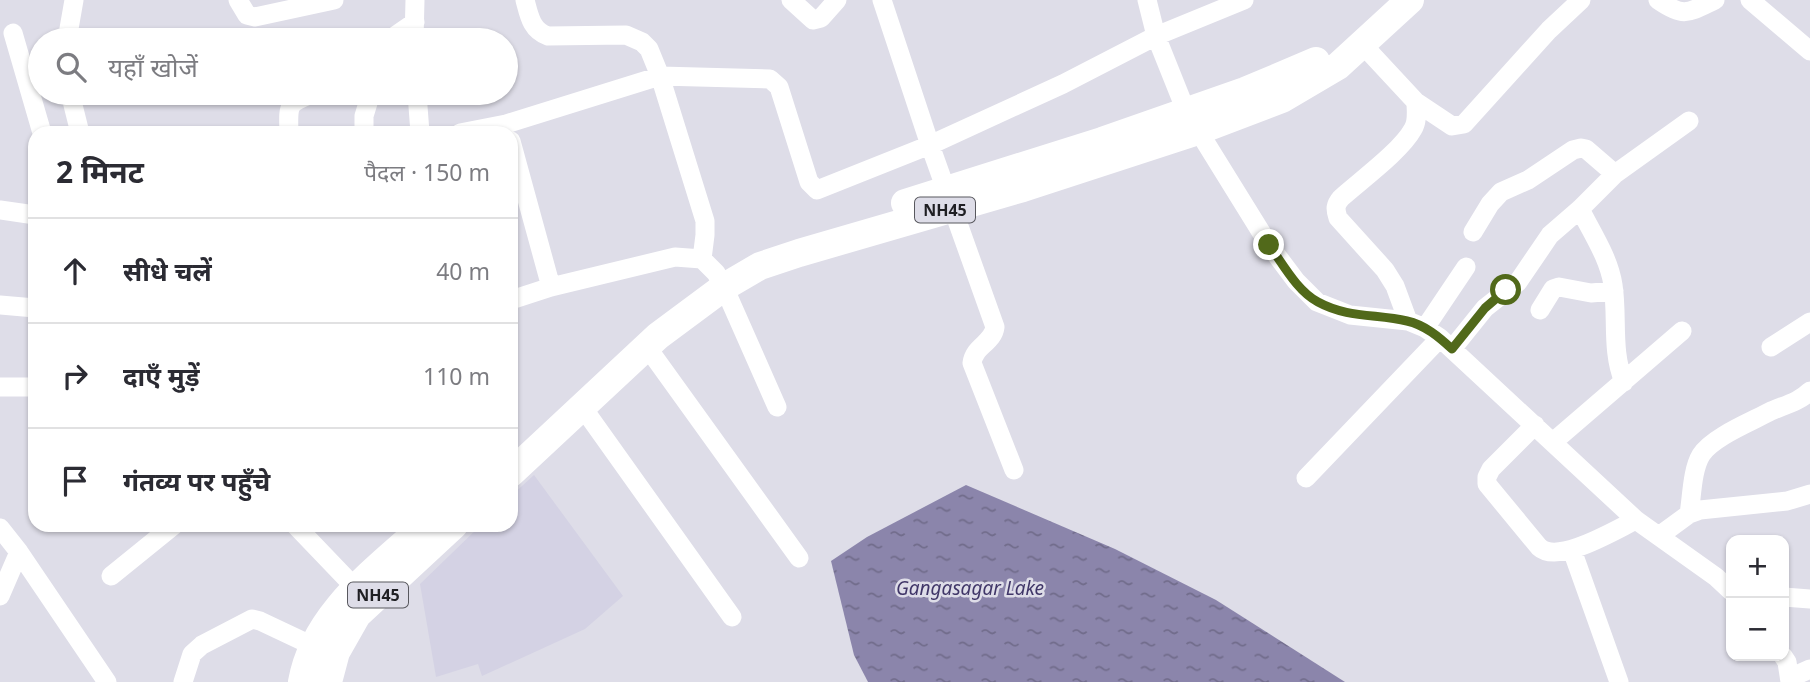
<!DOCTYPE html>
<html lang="hi">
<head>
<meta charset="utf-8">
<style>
	:root { --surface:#fff; --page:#f2f2f3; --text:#2b2b33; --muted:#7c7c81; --line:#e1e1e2 }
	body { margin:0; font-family:"Noto Sans","Noto Sans Devanagari",sans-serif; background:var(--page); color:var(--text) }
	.controls { position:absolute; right:21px; bottom:21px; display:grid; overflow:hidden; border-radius:14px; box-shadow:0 2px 5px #0004 }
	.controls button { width:63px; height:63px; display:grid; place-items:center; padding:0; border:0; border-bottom:2px solid var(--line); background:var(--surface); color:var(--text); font:35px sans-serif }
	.stop { position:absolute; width:21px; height:21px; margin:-16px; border:5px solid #51691a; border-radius:50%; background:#fff }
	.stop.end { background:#51691a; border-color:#fff; box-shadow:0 2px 7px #0008 }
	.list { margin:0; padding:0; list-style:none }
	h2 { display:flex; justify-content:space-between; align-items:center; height:91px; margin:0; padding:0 28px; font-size:30px }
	h2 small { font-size:23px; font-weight:400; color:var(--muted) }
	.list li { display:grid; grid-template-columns:46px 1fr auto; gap:21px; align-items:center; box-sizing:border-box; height:105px; padding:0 28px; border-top:2px solid var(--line) }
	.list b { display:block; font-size:26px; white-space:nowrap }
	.list em { font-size:23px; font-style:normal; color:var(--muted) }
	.icon { flex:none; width:38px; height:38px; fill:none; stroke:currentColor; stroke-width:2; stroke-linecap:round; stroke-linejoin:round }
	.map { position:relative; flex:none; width:1810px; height:682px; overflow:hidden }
	.search { position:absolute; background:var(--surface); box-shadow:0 2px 5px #0004; left:28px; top:28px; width:490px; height:77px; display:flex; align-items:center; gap:18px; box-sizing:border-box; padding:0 24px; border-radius:38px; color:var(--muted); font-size:26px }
	.panel { position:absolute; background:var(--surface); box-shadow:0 2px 5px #0004; left:28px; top:126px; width:490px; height:406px; border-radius:21px }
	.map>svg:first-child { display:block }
</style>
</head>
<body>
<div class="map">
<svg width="1810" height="682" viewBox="0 0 1810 682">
	<defs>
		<pattern id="water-ripples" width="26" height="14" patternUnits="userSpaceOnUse" patternTransform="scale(1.75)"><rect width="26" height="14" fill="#8b85ab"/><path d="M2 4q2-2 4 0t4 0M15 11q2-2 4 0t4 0" fill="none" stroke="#716c8b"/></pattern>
	</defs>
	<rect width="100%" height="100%" fill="#dedde8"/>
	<!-- built -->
	<path fill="#d4d2e4" d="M534 475 623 596 585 629 482 676 478 664 436 677 420 584 481 525H511V496Z"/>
	<!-- water -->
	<path fill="url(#water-ripples)" d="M966 485 1115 549 1216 600 1345 682H868L854 655 831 561 867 537Z"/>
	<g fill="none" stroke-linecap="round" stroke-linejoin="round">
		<!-- minor -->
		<path stroke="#fff" stroke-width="19" d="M238 0 247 15 255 17 334 0
			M525 0C529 15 531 30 548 36L626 35 642 42 649 49 660 76 705 221V235L702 259
			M791 0 813 20 821 18 837 0
			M882 0 930 145 995 327C993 343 974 346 972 363L1014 470
			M1147 0 1156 36 1186 111 1269 245 1296 281 1317 302 1350 315 1408 321 1425 328 1440 338 1636 520 1716 577 1731 591
			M1658 0C1684 18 1688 13 1715 0
			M1750 0 1810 51
			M13 33 42 133
			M67 40 74 0
			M389 40 415 22
			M414 40 415 0
			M1363 45 1416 102 1452 126 1464 124 1549 30 1581 0
			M70 93 80 133
			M417 93 420 133
			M289 133C288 104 287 103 315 93
			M364 133V116L371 93
			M460 133 506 124 660 76 770 79 779 87 809 182 817 190 930 145 1063 84 1156 36 1244 0
			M511 141 551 287
			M1580 209C1592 233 1609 258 1613 285 1618 317 1611 351 1624 382
			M0 210 35 215
			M1473 232 1490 204 1501 192 1528 180 1573 150 1581 148 1586 149 1615 174
			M511 300 551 287 675 257 702 259 716 273 724 287 777 407
			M0 305 35 308
			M1540 310 1553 289 1559 287 1591 293 1614 291
			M1408 321 1395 286 1385 270 1338 218C1335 209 1335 205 1341 198 1361 180 1401 151 1413 129 1418 121 1416 111 1416 102
			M1425 328 1466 267
			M647 347 799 558
			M1771 347 1810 322
			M1452 349 1485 308 1518 282 1550 235 1580 209 1615 174 1689 121
			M0 387H35
			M583 408 732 617
			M1535 425 1491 469 1487 477V484L1539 547C1558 565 1615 530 1636 520
			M1553 442 1682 331
			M1306 478 1440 338
			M1689 514C1692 496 1692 470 1701 455 1712 437 1753 421 1771 411 1785 405 1799 402 1810 391
			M295 525 364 597
			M0 528 19 552 107 682
			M1659 536 1689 514 1700 510 1787 501 1810 494
			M1572 550 1619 682
			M111 576 174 525
			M0 596 19 552
			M1784 597 1810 599
			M1783 656 1787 662 1790 682
			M1790 678 1810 669
			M183 682 192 654 202 645 252 619 260 621 313 646"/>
		<!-- highway -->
		<path stroke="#fff" stroke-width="28" d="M905 203 1102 141 1245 91 1316 61
			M511 473 658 336 724 287 760 266 799 253 1023 188 1198 131 1282 99 1338 66 1410 0
			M302 682C314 613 377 569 425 525
			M328 682 336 652 357 615 454 525"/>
	</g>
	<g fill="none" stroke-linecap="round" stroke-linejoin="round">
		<!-- route -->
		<path stroke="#51691a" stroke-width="9" d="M1269 245C1283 264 1297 291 1318 302 1347 318 1377 314 1407 321 1425 325 1439 337 1452 349L1485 308 1506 290"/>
	</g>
	<g text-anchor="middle" stroke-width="5" stroke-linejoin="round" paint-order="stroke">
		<!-- shield labels -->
		<g fill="#dedde8" stroke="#58585e" stroke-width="2">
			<rect x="915" y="197.5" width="60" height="25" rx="5"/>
			<rect x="348" y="582.5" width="60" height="25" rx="5"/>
		</g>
		<g font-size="16" font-weight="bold" fill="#1f1f23">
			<text x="945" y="216">NH45</text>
			<text x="378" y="601">NH45</text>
		</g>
		<!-- water labels -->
		<g font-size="19" font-style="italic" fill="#403668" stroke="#dedde8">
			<text x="970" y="595">Gangasagar Lake</text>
		</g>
	</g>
</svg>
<div class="controls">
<button>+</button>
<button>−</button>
</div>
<div class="stop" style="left:1506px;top:290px"></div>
<div class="stop end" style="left:1269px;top:245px"></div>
<div class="search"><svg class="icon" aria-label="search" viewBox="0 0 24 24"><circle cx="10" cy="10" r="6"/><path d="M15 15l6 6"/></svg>यहाँ खोजें</div>
<section class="panel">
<h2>2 मिनट<small>पैदल · 150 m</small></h2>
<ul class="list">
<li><svg class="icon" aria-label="ahead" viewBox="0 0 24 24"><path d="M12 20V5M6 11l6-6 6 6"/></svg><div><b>सीधे चलें</b></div><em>40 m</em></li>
<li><svg class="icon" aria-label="right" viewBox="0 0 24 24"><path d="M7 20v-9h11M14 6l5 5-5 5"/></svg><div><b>दाएँ मुड़ें</b></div><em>110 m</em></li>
<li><svg class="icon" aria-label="arrive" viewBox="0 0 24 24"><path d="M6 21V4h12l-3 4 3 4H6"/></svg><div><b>गंतव्य पर पहुँचे</b></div></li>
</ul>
</section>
</div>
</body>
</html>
